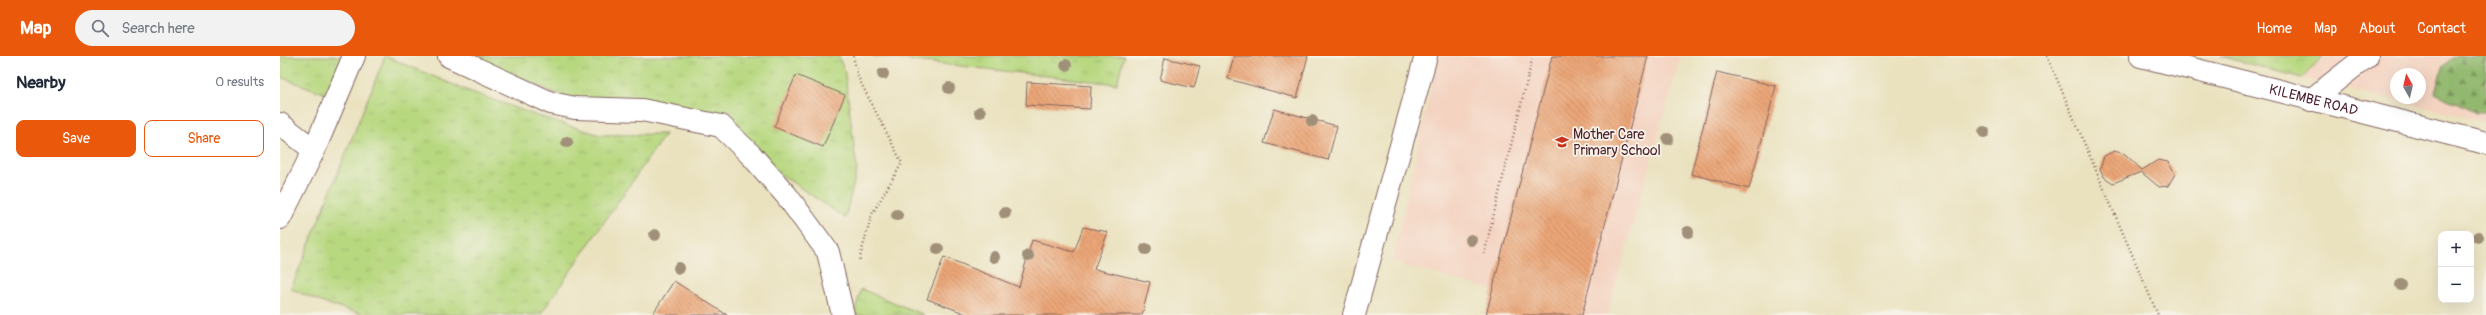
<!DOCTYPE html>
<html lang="en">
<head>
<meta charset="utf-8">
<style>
	:root { --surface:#fff; --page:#f2f2f3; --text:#1f2937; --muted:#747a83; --line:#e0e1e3; --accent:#ea580c }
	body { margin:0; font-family:Pangolin,sans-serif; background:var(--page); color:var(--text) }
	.controls { position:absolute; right:12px; bottom:12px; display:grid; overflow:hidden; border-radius:8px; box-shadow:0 4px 16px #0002 }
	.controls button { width:36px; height:36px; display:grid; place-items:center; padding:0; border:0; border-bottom:1px solid var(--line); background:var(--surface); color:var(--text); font:20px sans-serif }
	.compass { position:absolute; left:2110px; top:12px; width:36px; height:36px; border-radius:50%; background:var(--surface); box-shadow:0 4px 16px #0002; rotate:352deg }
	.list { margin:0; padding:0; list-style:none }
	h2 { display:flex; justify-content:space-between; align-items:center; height:52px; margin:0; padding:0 16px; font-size:17px }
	h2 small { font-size:13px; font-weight:400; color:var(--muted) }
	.actions { display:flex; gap:8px; padding:12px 16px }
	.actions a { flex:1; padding:9px 0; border:1px solid var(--accent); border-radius:8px; text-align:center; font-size:14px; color:var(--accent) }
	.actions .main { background:var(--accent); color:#fff }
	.icon { flex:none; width:22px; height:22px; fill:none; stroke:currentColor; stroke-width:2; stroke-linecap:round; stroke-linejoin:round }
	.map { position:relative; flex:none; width:2206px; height:259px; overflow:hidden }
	header { display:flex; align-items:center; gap:24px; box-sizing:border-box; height:56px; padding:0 20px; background:var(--accent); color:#fff }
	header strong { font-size:19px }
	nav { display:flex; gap:22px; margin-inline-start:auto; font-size:14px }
	.search { width:280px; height:36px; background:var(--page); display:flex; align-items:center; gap:10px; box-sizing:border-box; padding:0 14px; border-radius:22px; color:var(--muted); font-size:15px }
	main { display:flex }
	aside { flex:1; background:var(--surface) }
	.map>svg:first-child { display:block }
</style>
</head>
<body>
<header>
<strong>Map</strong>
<div class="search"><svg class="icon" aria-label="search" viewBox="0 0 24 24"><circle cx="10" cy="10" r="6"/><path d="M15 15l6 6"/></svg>Search here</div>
<nav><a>Home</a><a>Map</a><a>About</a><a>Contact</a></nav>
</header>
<main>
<aside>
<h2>Nearby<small>0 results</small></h2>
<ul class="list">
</ul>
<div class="actions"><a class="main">Save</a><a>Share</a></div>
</aside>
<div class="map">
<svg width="2206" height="259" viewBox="0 0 2206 259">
	<defs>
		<pattern id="grass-tufts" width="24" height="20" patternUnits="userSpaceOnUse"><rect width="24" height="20" fill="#b8d880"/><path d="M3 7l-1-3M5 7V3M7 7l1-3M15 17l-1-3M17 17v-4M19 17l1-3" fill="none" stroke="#a0b96f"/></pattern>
		<pattern id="forest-firs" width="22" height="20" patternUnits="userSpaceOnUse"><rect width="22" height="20" fill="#92b86e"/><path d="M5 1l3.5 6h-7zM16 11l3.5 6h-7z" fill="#79955b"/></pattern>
		<pattern id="building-back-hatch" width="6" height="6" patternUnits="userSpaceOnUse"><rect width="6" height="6" fill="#eba677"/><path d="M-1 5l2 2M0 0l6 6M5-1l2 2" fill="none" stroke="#c08762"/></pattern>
	</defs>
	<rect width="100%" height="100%" fill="#f7f3e8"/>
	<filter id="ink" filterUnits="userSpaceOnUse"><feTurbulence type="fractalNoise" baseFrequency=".025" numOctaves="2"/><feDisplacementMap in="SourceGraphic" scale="8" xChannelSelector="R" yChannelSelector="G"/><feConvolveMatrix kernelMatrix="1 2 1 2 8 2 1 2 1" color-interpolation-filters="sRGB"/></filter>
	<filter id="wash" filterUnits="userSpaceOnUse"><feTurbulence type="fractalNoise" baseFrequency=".012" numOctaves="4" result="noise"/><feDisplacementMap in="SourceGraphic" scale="16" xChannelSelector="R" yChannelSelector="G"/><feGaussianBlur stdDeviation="0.9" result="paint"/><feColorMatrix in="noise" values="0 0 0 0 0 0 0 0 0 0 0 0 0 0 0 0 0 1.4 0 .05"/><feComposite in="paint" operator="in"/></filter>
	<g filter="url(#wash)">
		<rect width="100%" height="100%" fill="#eae2bf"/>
		<!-- built -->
		<path fill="#f4d3c1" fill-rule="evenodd" d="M1158 0H1401L1327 259H1302L1112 206Z
			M2043 0H2206V66L2022 22ZM2116 18H2140V42H2116Z"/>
		<!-- grass -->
		<path fill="url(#grass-tufts)" stroke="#817c56" d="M0 0H66L49 39 0 21Z
			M105 0 186 34 258 60 320 79 385 78 260 259H85L44 247 11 233Z
			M189 0H559L565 18 577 114 565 162 481 105 427 61 303 49Z
			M593 0H844L837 28Z
			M1940 0H2043L2022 22Z
			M581 233 644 259H574Z"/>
		<!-- forest -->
		<path fill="url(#forest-firs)" stroke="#6e6c4c" d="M2176 0H2206V57H2196L2155 37 2162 11Z"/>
		<g id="blocks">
			<!-- building -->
			<path fill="url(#building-back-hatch)" d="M954 0H1028L1017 42 948 23Z
				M1272 0H1368L1302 259H1206Z
				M885 2 920 10 914 32 880 24Z
				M1437 16 1496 30 1469 133 1411 118Z
				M516 19 565 39 543 91 494 71Z
				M747 26 811 30 810 53 746 49Z
				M994 53 1057 70 1048 104 984 87Z
				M1834 95 1845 98 1862 114 1878 104 1888 106 1895 118 1888 130 1879 131 1861 116 1833 127 1824 121 1820 113 1824 100Z
				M803 171 828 176 814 213 870 226 862 259H689L647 243 664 201 739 231 752 184 794 196Z
				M394 225 447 259H372Z"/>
		</g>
	</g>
	<g filter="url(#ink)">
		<use href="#blocks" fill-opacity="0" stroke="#82635f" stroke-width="1"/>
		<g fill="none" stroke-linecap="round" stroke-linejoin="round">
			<!-- minor casing -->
			<g stroke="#82635f" stroke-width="24">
				<path id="minor" d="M169 0 271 47 295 52 362 54 441 70 472 100 507 140 548 196 563 259
					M2031 44 2087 0
					M0 68 34 94
					M0 162 34 94 74 0
					M1074 259 1146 0"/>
			</g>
			<!-- major casing -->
			<g stroke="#82635f" stroke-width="24">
				<g id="major">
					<path id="s1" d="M1861 0 2206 87"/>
				</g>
			</g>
			<!-- path -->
			<path stroke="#82635f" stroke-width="2.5" stroke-dasharray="1 3" stroke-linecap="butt" d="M573 0 578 21 622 107 592 158 579 205
				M1767 0 1878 259
				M1204 198 1253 0"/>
			<!-- minor -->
			<use href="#minor" stroke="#fff" stroke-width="22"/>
			<!-- major -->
			<use href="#major" stroke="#fff" stroke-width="22"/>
		</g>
		<!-- trees -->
		<g fill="#a19079">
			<circle cx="786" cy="9" r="6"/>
			<circle cx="603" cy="18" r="6"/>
			<circle cx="669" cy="32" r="6"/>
			<circle cx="700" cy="56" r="6"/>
			<circle cx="1032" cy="65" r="6"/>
			<circle cx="1704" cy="76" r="6"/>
			<circle cx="1388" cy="83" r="6"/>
			<circle cx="287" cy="86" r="6"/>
			<circle cx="725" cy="157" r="6"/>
			<circle cx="617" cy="159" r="6"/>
			<circle cx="1408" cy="176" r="6"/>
			<circle cx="375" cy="179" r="6"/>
			<circle cx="2198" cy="181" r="6"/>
			<circle cx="1191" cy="184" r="6"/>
			<circle cx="658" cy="193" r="6"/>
			<circle cx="866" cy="193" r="6"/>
			<circle cx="748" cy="200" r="6"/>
			<circle cx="714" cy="201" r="6"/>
			<circle cx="399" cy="212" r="6"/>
			<circle cx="2121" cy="229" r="6"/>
		</g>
	</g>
	<!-- icons -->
	<defs>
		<g id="school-bare" transform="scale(1.08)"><path d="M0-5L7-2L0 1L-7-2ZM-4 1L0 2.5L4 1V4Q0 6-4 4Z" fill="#c8321e" stroke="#f7f3e8" stroke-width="2.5" paint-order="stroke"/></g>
	</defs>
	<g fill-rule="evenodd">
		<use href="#school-bare" x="1282" y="86"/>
	</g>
	<g text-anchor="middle" stroke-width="3.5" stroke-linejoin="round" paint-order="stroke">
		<!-- street labels -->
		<g font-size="14" fill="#4a1f2b" stroke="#f7f3e8">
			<text dy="5" stroke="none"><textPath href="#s1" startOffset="178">KILEMBE ROAD</textPath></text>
		</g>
		<!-- poi labels -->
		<g font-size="14" fill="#4a1f2b" stroke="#f7f3e8" text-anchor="start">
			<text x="1293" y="83">Mother Care<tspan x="1293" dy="16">Primary School</tspan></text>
		</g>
	</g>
</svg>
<div class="controls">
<button>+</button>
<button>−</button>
</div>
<svg class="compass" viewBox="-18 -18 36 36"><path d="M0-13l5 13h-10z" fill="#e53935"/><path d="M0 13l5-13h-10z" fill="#747a83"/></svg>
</div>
</main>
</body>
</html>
